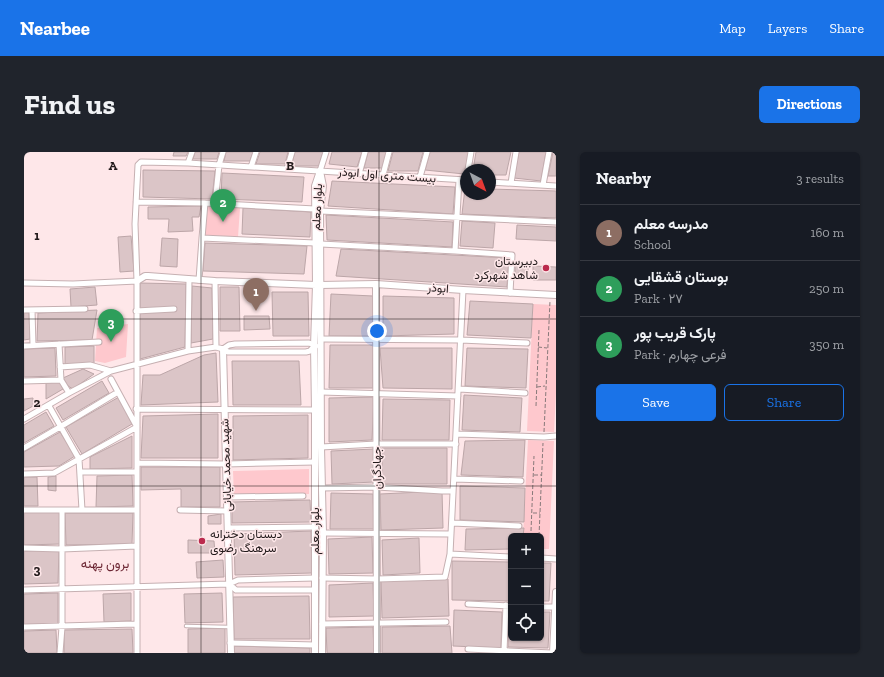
<!DOCTYPE html>
<html lang="en">
<head>
<meta charset="utf-8">
<style>
	:root { --surface:#171b24; --page:#20242c; --text:#f1f3f6; --muted:#9ea1a6; --line:#363941; --accent:#1a73e8 }
	body { margin:0; font-family:"Zilla Slab",Vazirmatn,serif; background:var(--page); color:var(--text) }
	.controls { position:absolute; right:12px; bottom:12px; display:grid; overflow:hidden; border-radius:6px; box-shadow:0 1px 3px #0004 }
	.controls button { width:36px; height:36px; display:grid; place-items:center; padding:0; border:0; border-bottom:1px solid var(--line); background:var(--surface); color:var(--text); font:20px sans-serif }
	.compass { position:absolute; left:436px; top:12px; width:36px; height:36px; border-radius:50%; background:var(--surface); box-shadow:0 1px 3px #0004; rotate:139deg }
	.you { position:absolute; left:353px; top:179px; width:14px; height:14px; margin:-10px; border:3px solid #fff; border-radius:50%; background:#1a73e8; box-shadow:0 0 0 6px #1a73e833 }
	.badge { display:grid; place-items:center; width:26px; height:26px; border-radius:50%; background:var(--accent); color:#fff; font-size:13px; font-weight:700 }
	.pin { position:absolute; translate:-50% -33px; filter:drop-shadow(0 1px 2px #0008) }
	.pin::after { content:''; position:absolute; top:21px; width:14px; height:12px; background:inherit; clip-path:polygon(0 0,100% 0,50% 100%) }
	.list { margin:0; padding:0; list-style:none }
	h2 { display:flex; justify-content:space-between; align-items:center; height:52px; margin:0; padding:0 16px; font-size:17px }
	h2 small { font-size:13px; font-weight:400; color:var(--muted) }
	.list li { display:grid; grid-template-columns:26px 1fr auto; gap:12px; align-items:center; box-sizing:border-box; height:56px; padding:0 16px; border-top:1px solid var(--line) }
	.list b { display:block; font-size:15px; white-space:nowrap }
	.list p { margin:0; font-size:13px; white-space:nowrap; color:var(--muted) }
	.list em { font-size:13px; font-style:normal; color:var(--muted) }
	.actions { display:flex; gap:8px; padding:12px 16px }
	.actions a { flex:1; padding:9px 0; border:1px solid var(--accent); border-radius:6px; text-align:center; font-size:14px; color:var(--accent) }
	.actions .main { background:var(--accent); color:#fff }
	.icon { flex:none; width:22px; height:22px; fill:none; stroke:currentColor; stroke-width:2; stroke-linecap:round; stroke-linejoin:round }
	.map { position:relative; flex:none; width:532px; height:501px; overflow:hidden; border-radius:6px }
	header { display:flex; align-items:center; gap:24px; box-sizing:border-box; height:56px; padding:0 20px; background:var(--accent); color:#fff }
	header strong { font-size:19px }
	nav { display:flex; gap:22px; margin-inline-start:auto; font-size:14px }
	.intro { display:flex; align-items:center; justify-content:space-between; box-sizing:border-box; height:96px; padding:0 24px }
	h1 { margin:0; font-size:28px }
	.button { padding:10px 18px; border-radius:6px; background:var(--accent); color:#fff; font-size:14px; font-weight:700 }
	main { display:flex; gap:24px; padding:0 24px }
	aside { flex:1; background:var(--surface); border-radius:6px; box-shadow:0 1px 3px #0004 }
	.map>svg:first-child { display:block }
</style>
</head>
<body>
<header>
<strong>Nearbee</strong>
<nav><a>Map</a><a>Layers</a><a>Share</a></nav>
</header>
<div class="intro"><h1>Find us</h1><a class="button">Directions</a></div>
<main>
<div class="map">
<svg width="532" height="501" viewBox="0 0 532 501">
	<rect width="100%" height="100%" fill="#fee7e9"/>
	<!-- green -->
	<path fill="#fec8cd" d="M184 55 216 56 214 85 180 83Z
		M509 152 532 153V241L530 280 503 279Z
		M104 172 102 205 81 211 71 209 73 176Z
		M504 288 530 289 525 397H517V384H499Z
		M285 317V342L210 344 209 319Z"/>
	<!-- building -->
	<path fill="#dbc5c7" stroke="#bca6a8" d="M150 0H164L162 4H149Z
		M171 0H195L193 7H169Z
		M202 0H229L226 9H200Z
		M236 0H264L261 12H232Z
		M271 0H299L295 14H267Z
		M308 0H338L333 15 305 12Z
		M344 0H363L359 16H340Z
		M369 0H399L394 19H364Z
		M406 0H445L440 22 401 18Z
		M452 0H487L482 23H466V18H449Z
		M495 0H522L517 29 490 26Z
		M529 0H532V24H524Z
		M119 18 191 19 188 47 119 45Z
		M198 21 280 25 278 50 197 47Z
		M308 29 431 35 429 62 304 54Z
		M441 36H442V42H466V37L532 39V66L438 62Z
		M177 54 175 65H168L169 79 144 80 145 67H124V55Z
		M219 56 287 60 286 85 218 82Z
		M302 63 429 70 428 95 303 88Z
		M438 69 471 71 469 96 436 94Z
		M493 73 532 75V89L492 87Z
		M107 84 110 119 96 120 94 85Z
		M138 86 154 87 153 115 136 114Z
		M181 91 283 94 280 122 179 119Z
		M317 97 485 106 483 135 312 124Z
		M491 111 504 112V124H491Z
		M509 114 532 115V128H509Z
		M116 131 162 132 161 195 116 207Z
		M168 134 188 136 189 187 167 191Z
		M71 135 73 153 47 155 46 137Z
		M196 135H215L216 179H196Z
		M248 140H284L285 184H249Z
		M307 142 349 144V184H305Z
		M359 144 430 146V182L359 184Z
		M446 149 509 152 507 186 443 183Z
		M73 158 68 188 13 189 14 161Z
		M0 160H5L6 187 0 188Z
		M220 164H245L246 177 220 178Z
		M306 193H349V236H305Z
		M70 194V213L41 212V195Z
		M31 196 32 224 0 225V197Z
		M356 196H428V237L359 236Z
		M443 196 504 197 502 236 441 234Z
		M192 201 194 250 117 253 119 223H136L180 203Z
		M208 209H275L277 253H209Z
		M59 217 70 222 49 237 44 234 39 226Z
		M78 229 85 241 39 268 32 256Z
		M36 230 39 237 22 247V231Z
		M440 243 498 246 496 280 438 278Z
		M95 245 108 272 58 302 42 275Z
		M350 245 348 288 305 290V246Z
		M9 246V254L0 259V247Z
		M359 247 426 248 425 288H358Z
		M22 260 30 274 0 291V273Z
		M194 262V306H117L119 264Z
		M284 263V306L209 308V264Z
		M36 280 51 304 35 314 0 315V300Z
		M108 284V316L66 317V305Z
		M501 288 499 325 437 323 441 289Z
		M358 296H423V332H358Z
		M350 297V330L308 332 307 299Z
		M117 315H196V355H157V337L117 338Z
		M108 323 109 354 72 355 73 324Z
		M32 324V339L24 338V325Z
		M0 325H13L14 354H0Z
		M436 334 501 336 500 370 436 368Z
		M418 339 419 376 357 378 356 342Z
		M307 341 349 342 350 377H306Z
		M286 348 287 370 208 371V350Z
		M0 360H36V392L0 393Z
		M41 361H109L108 392 42 393Z
		M197 362V372H184V364Z
		M500 376 499 384H487V397L441 398 442 377Z
		M287 379 288 421 211 423 210 382Z
		M348 385 349 421 305 422 304 387Z
		M395 386 396 421 359 423 358 388Z
		M164 388 190 389 191 401H164Z
		M35 398 34 431 0 432V399Z
		M199 408 200 425 173 426 172 410Z
		M428 409 487 410V449L428 448Z
		M517 411H527L525 449H517Z
		M424 427 425 464 358 466 357 428Z
		M349 431 350 464 305 465V433Z
		M34 441V472L0 473V442Z
		M107 441V469L80 470 79 442Z
		M198 441 199 470 161 471 160 442Z
		M285 444 286 487H210L209 445Z
		M430 458 478 460 477 496 429 494Z
		M485 458H487V486H517V460H526L524 496 484 495Z
		M426 474 428 501H358V475Z
		M349 475 350 501H303L302 476Z
		M201 476V501H164V477Z
		M108 477 109 501H40V478Z
		M32 478 33 501H0V479Z
		M210 494 286 496V501H210Z"/>
	<g fill="none" stroke-linecap="round" stroke-linejoin="round">
		<!-- service casing -->
		<g stroke="#c6b0b2" stroke-width="4.5">
			<path id="service" d="M162 474 205 475"/>
		</g>
		<!-- minor casing -->
		<g stroke="#c6b0b2" stroke-width="7">
			<path id="minor" d="M164 11 168 0
				M227 15 232 0
				M263 17 268 0
				M444 18 447 0
				M296 19 302 0
				M335 22 341 0
				M359 23 365 0
				M396 25 403 0
				M466 30 532 34
				M487 31 492 0
				M519 33 525 0
				M112 50 181 51 291 57
				M191 52 195 13 199 0
				M296 59 532 70
				M178 86 291 91
				M297 92 431 99 488 103 486 141
				M431 99 435 28
				M175 128 178 86 181 51
				M191 129 192 195
				M0 131 49 132 113 129
				M0 158 61 157
				M8 158 9 193
				M112 159 150 157
				M297 187 437 188 503 191
				M35 192 37 228 45 241
				M0 194 75 190
				M199 197 205 193 211 192 285 191 292 194
				M164 199 165 127
				M36 215 66 213 87 219
				M0 229 37 228
				M435 237 501 241
				M297 240 434 244
				M25 254 55 307 58 358
				M112 257 291 258
				M0 267 45 241 87 219 164 199 192 195 199 197 204 200H282L286 199 290 194
				M433 282 520 285 532 284
				M297 295 352 292H432
				M0 296 36 275 94 240
				M113 311 202 312 291 310
				M56 320H113
				M0 322 30 321 113 275 87 227
				M430 327 497 329
				M298 336 353 335 418 339H429
				M203 345 279 344
				M0 358H113
				M156 358 203 359
				M428 371 495 374
				M204 376 291 375
				M299 381 427 382
				M0 396 38 397 113 394
				M426 402 487 405
				M517 406 532 407
				M298 426 353 427 421 425 426 402 439 138
				M205 432 212 438H291
				M0 438 205 432 214 428 291 426
				M444 452 487 454
				M517 455H532
				M298 472 422 470
				M0 475 112 472
				M206 491 291 493
				M444 497 528 501
				M480 499 482 453
				M36 501 38 475V358
				M113 501V129L111 72 114 13 117 10 164 11 442 28"/>
		</g>
		<!-- tertiary casing -->
		<g stroke="#c6b0b2" stroke-width="8">
			<path id="tertiary" d="M113 129 121 124H124L191 129 292 133H296L352 132 439 138 532 143
				M352 132 353 501
				M199 197 207 501
				M291 501V258L290 194 292 133 291 34 296 19 299 34 296 59 297 295 299 381 298 501
				M529 501 532 440"/>
		</g>
		<!-- path -->
		<path stroke="#88797a" stroke-width="1" stroke-dasharray="4 2" stroke-linecap="butt" d="M514 195 523 196
			M513 235 521 234
			M512 254 515 178
			M520 280 526 149
			M510 323H517
			M509 361H516
			M507 379 510 304
			M515 384 519 291"/>
		<!-- service -->
		<use href="#service" stroke="#fff" stroke-width="2.5"/>
		<!-- minor -->
		<use href="#minor" stroke="#fff" stroke-width="5"/>
		<!-- tertiary -->
		<use href="#tertiary" stroke="#fff" stroke-width="6"/>
	</g>
	<!-- grid -->
	<path fill="none" stroke="#221a1b" stroke-width="1" stroke-opacity="0.55" d="M177 0V501M355 0V501M0 167H532M0 334H532"/>
	<!-- markers -->
	<g fill="#bb2a4d" stroke="#fee7e9" stroke-width="1.5">
		<circle cx="522" cy="116" r="4"/>
		<circle cx="178" cy="389" r="4"/>
	</g>
	<g text-anchor="middle" stroke-width="3" stroke-linejoin="round" paint-order="stroke">
		<!-- street labels -->
		<g font-size="12" fill="#221a1b" stroke="#fee7e9">
			<text transform="translate(363 23) rotate(4)" y="4">بیست متری اول ابوذر</text>
			<text transform="translate(293 55) rotate(-87)" y="4">بلوار معلم</text>
			<text transform="translate(414 136) rotate(4)" y="4">ابوذر</text>
			<text transform="translate(202 313) rotate(-92)" y="4">شهید محمد خیابانی</text>
			<text transform="translate(353 316) rotate(-91)" y="4">جهادگران</text>
			<text transform="translate(291 379) rotate(-90)" y="4">بلوار معلم</text>
		</g>
		<!-- poi labels -->
		<g font-size="12" fill="#221a1b" stroke="#fee7e9" text-anchor="end">
			<text x="514" y="113">دبیرستان‌<tspan x="514" dy="14">شاهد شهرکرد</tspan></text>
			<text x="186" y="386" text-anchor="start">دبستان دخترانه<tspan x="186" dy="14">سرهنگ رضوی</tspan></text>
		</g>
		<!-- neighbourhood labels -->
		<g font-size="13" fill="#6b2532" stroke="#fee7e9">
			<text x="81" y="416">برون پهنه</text>
		</g>
	</g>
	<g font-size="13" text-anchor="middle" font-weight="bold" fill="#221a1b" stroke="#fee7e9" stroke-width="3" stroke-linejoin="round" paint-order="stroke">
		<text x="89" y="18">A</text>
		<text x="266" y="18">B</text>
		<text x="13" y="88">1</text>
		<text x="13" y="255">2</text>
		<text x="13" y="422">3</text>
	</g>
</svg>
<div class="controls">
<button>+</button>
<button>−</button>
<button><svg class="icon" aria-label="locate" viewBox="0 0 24 24"><circle cx="12" cy="12" r="6"/><path d="M12 2v4M12 18v4M2 12h4M18 12h4"/></svg></button>
</div>
<svg class="compass" viewBox="-18 -18 36 36"><path d="M0-13l5 13h-10z" fill="#e53935"/><path d="M0 13l5-13h-10z" fill="#9ea1a6"/></svg>
<div class="you"></div>
<div class="pin badge" style="left:232px;top:159px;background:#8d6e63">1</div>
<div class="pin badge" style="left:199px;top:70px;background:#2e9e5b">2</div>
<div class="pin badge" style="left:87px;top:190px;background:#2e9e5b">3</div>
</div>
<aside>
<h2>Nearby<small>3 results</small></h2>
<ul class="list">
<li><span class="badge" style="background:#8d6e63">1</span><div><b>مدرسه معلم</b><p>School</p></div><em>160 m</em></li>
<li><span class="badge" style="background:#2e9e5b">2</span><div><b>بوستان قشقایی</b><p>Park · ۲۷</p></div><em>250 m</em></li>
<li><span class="badge" style="background:#2e9e5b">3</span><div><b>پارک قریب پور</b><p>Park · فرعی چهارم</p></div><em>350 m</em></li>
</ul>
<div class="actions"><a class="main">Save</a><a>Share</a></div>
</aside>
</main>
</body>
</html>
